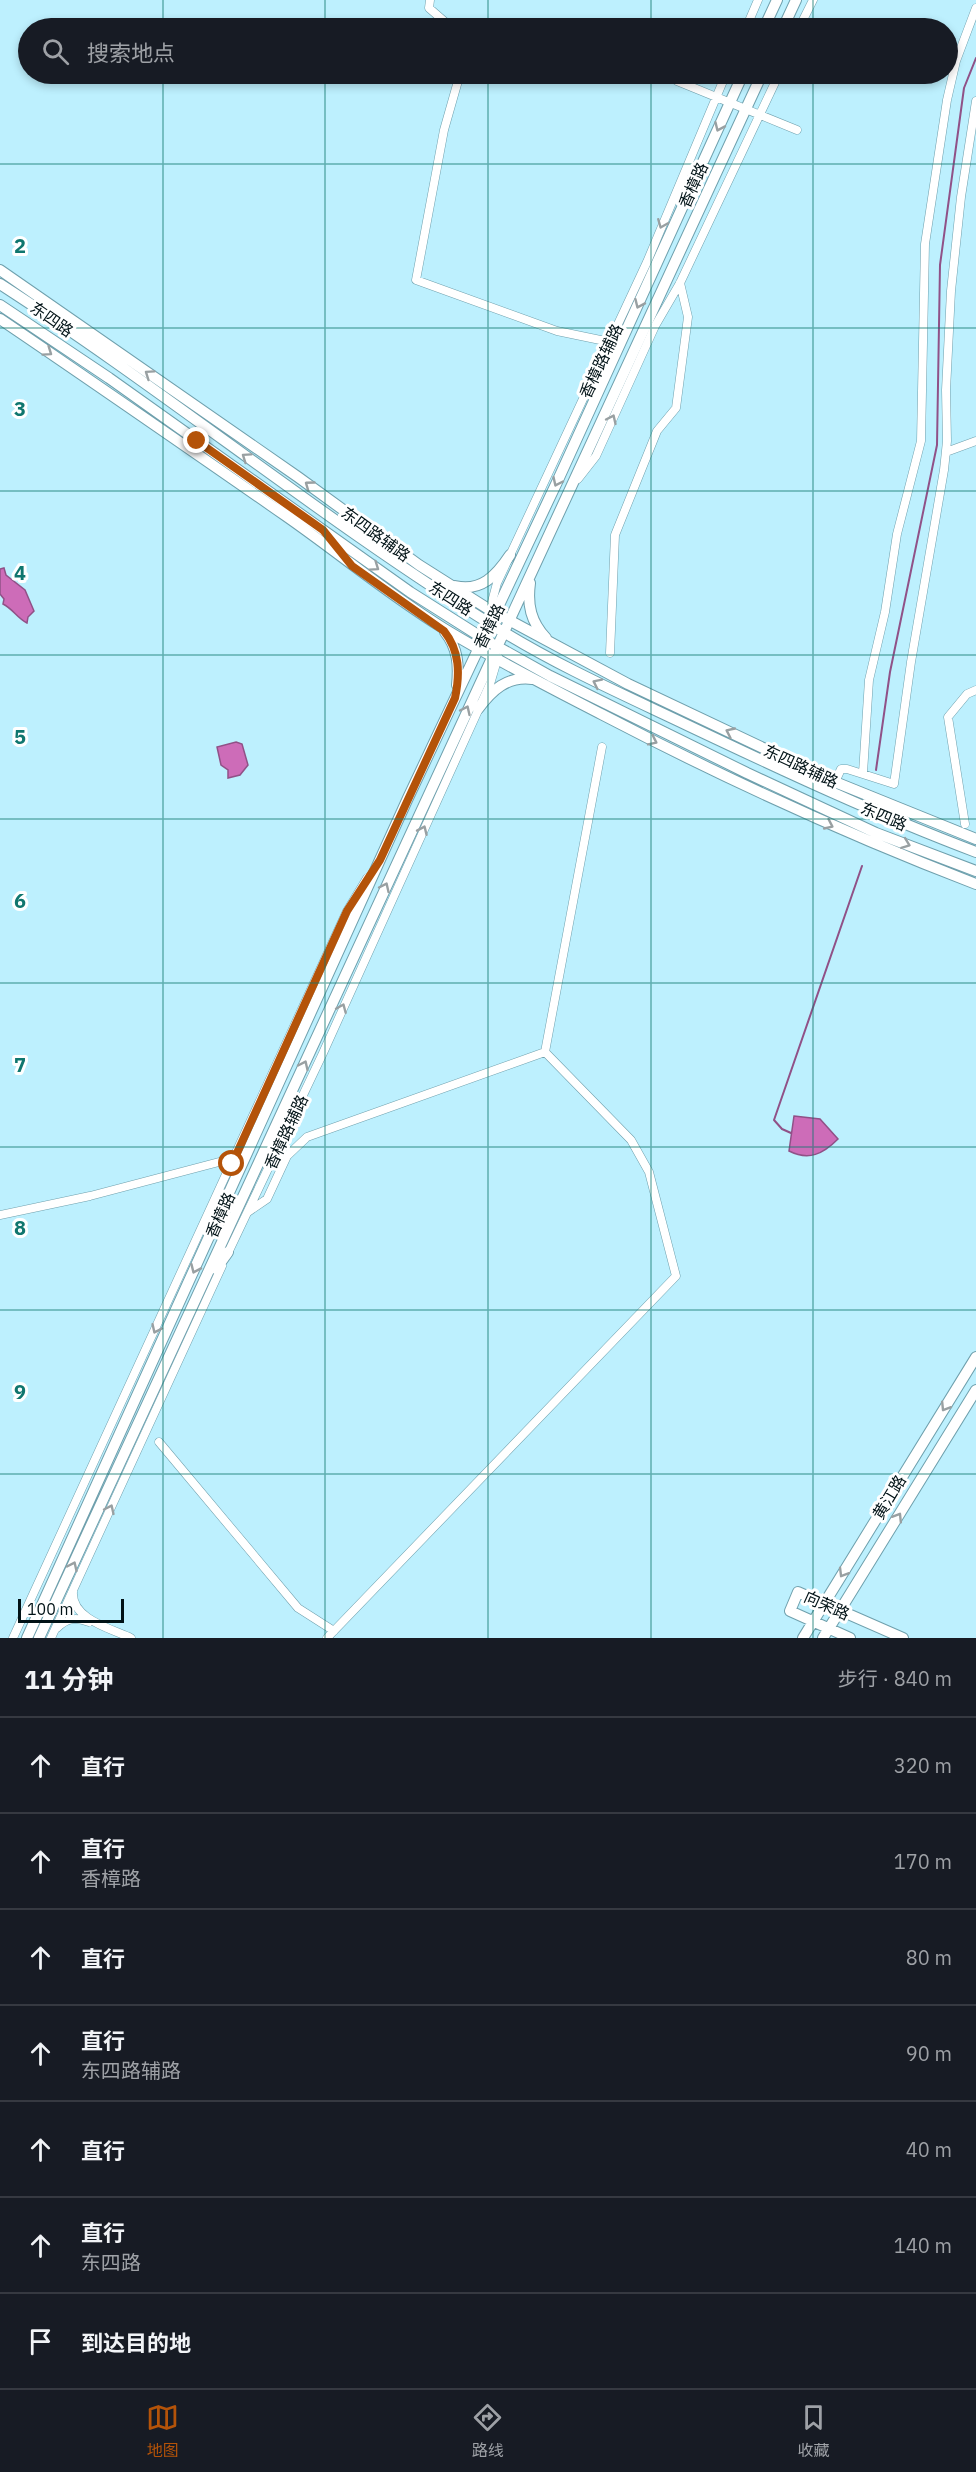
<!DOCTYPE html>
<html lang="zh">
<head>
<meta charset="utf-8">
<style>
	:root { --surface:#171b24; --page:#20242c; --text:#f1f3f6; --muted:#9ea1a6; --line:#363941; --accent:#b45309 }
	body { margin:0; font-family:"IBM Plex Sans","Noto Sans SC",sans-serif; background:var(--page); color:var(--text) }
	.scale { position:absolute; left:18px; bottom:15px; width:106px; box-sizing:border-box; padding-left:6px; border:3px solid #011216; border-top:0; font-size:16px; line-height:21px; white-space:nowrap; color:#011216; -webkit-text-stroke:4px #fff; paint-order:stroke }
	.stop { position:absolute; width:18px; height:18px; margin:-14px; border:4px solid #b45309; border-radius:50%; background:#fff }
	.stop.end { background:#b45309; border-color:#fff; box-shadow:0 2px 6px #0008 }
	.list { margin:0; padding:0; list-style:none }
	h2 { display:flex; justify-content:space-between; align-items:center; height:78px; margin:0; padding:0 24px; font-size:26px }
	h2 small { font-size:20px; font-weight:400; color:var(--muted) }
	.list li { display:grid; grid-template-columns:39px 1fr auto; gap:18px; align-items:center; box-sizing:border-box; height:96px; padding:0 24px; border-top:2px solid var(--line) }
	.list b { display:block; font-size:22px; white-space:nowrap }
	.list p { margin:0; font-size:20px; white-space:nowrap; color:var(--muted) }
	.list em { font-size:20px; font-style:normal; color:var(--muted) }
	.icon { flex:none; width:33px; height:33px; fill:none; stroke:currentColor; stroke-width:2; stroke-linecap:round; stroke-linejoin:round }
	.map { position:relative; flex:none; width:976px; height:1638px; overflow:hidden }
	.search { position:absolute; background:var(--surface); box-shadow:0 3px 9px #0003; left:18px; right:18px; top:18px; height:66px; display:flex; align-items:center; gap:15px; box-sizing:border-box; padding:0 21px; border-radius:33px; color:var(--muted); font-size:22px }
	.sheet { height:750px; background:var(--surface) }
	nav { display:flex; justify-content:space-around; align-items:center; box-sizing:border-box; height:84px; border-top:2px solid var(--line); background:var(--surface); font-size:16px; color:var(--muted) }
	nav a { display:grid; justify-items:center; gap:3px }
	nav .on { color:var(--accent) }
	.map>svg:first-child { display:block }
</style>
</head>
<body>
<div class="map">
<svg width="976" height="1638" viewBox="0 0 976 1638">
	<rect width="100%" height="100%" fill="#bdf0fe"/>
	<!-- water -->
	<path fill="#cd6cb8" stroke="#905187" stroke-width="1.5" d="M4 568 6 575 25 590 34 611 28 617 27 623C17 618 13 609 3 604L4 599 0 594V569Z
		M236 742 242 744 248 765 240 775 228 778V770L221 765 217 747Z
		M794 1116 820 1119 838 1139C823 1154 809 1161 789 1151Z"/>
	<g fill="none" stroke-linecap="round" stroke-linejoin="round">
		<!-- stream -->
		<path stroke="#905187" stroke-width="2" d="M876 770 890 672 937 445 940 265 964 88 976 58
			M791 1133 782 1129 774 1120 862 866"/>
		<!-- minor casing -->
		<g stroke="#6fa0ad" stroke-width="9">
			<path id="minor" d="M430 0 429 8 452 28
				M746 28 758 0
				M799 28 813 0
				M460 74 444 130 416 280 557 331 610 342
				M677 81 797 130
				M946 452 976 441
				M578 479 596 456 655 326 680 283 779 74
				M489 613 497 583 647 262 726 74
				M610 653 615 535 657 431 676 408 688 317 680 283
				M863 773 869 680 885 612 897 534 921 441 925 244 947 100 956 61 976 8
				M835 782 841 769H847L894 784 911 662 944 470 947 441 946 390 951 291 961 197 976 101
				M965 824 948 717 967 694 976 690
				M545 1052 602 747
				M248 1212 267 1199 287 1156 307 1137 545 1052
				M0 1215 90 1196 219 1162 232 1164
				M227 1255 323 1053 490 684 498 657
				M159 1442 298 1608 334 1631
				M73 1592C71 1619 112 1629 131 1638
				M57 1628C67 1618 76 1617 89 1622
				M13 1638 347 911 367 878
				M51 1638 222 1266
				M327 1638 676 1276 649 1172 631 1140 545 1052"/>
		</g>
		<!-- major casing -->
		<g stroke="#6fa0ad" stroke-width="12">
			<path id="major" d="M764 28 777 0
				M783 28 796 0
				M0 270 298 477 419 565 490 610 628 684 835 782 976 839
				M0 284C169 393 325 522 497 628 558 666 624 695 689 726 784 771 878 815 976 852
				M0 305 109 378 410 592 489 642 550 676 747 773 876 833 976 871
				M0 319C96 384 191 450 286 516 339 553 388 594 443 628 495 660 549 687 603 715 724 778 848 835 976 884
				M530 583C527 605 531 622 546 638
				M455 586C481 592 496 576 510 555
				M445 632C458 648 459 666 457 685
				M478 709C492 690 507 676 532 679
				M216 1269 228 1252
				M27 1638 408 798 558 480 743 74
				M39 1638 762 74
				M803 1638 976 1357
				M823 1638 976 1390
				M850 1638 790 1611 798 1592 903 1638"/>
		</g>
		<!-- minor -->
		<use href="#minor" stroke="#fff" stroke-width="8"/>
		<!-- major -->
		<use href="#major" stroke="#fff" stroke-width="10"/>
	</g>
	<!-- one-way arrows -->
	<defs><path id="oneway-chevron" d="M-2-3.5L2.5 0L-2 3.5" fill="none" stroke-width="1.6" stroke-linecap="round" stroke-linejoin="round" transform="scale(1.5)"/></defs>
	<g stroke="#99a0a2">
		<use href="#oneway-chevron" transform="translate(719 127) rotate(114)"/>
		<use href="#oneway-chevron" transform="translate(662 224) rotate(112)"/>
		<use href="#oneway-chevron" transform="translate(639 304) rotate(114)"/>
		<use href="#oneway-chevron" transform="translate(48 352) rotate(35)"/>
		<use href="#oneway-chevron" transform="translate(149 374) rotate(-145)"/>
		<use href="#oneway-chevron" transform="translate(612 419) rotate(-65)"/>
		<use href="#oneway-chevron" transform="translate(246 457) rotate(-145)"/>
		<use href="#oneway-chevron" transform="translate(557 482) rotate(115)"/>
		<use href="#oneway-chevron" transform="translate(309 485) rotate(-144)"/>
		<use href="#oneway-chevron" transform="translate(375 567) rotate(35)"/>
		<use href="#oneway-chevron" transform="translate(597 683) rotate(-154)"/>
		<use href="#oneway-chevron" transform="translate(466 710) rotate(-65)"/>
		<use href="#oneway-chevron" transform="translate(730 732) rotate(-155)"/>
		<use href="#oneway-chevron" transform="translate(653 741) rotate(26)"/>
		<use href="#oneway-chevron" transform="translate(829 825) rotate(25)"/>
		<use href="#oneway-chevron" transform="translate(423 830) rotate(-66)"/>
		<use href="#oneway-chevron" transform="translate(906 844) rotate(21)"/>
		<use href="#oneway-chevron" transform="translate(385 887) rotate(-65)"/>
		<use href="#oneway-chevron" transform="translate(342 1008) rotate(-67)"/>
		<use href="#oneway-chevron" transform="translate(304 1065) rotate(-65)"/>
		<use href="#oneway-chevron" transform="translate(195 1269) rotate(114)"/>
		<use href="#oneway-chevron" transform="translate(156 1329) rotate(115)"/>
		<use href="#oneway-chevron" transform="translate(945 1407) rotate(122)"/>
		<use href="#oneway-chevron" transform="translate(110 1509) rotate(-65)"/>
		<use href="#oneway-chevron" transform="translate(898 1517) rotate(-58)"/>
		<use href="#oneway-chevron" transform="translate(73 1566) rotate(-65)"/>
		<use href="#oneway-chevron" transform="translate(843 1573) rotate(121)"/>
	</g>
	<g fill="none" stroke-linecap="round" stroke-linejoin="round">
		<!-- route -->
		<path stroke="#b45309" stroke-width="8" d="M197 441 323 530 352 566 444 631C460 651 460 674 455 698L380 860 347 911 232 1164"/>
	</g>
	<!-- grid -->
	<path fill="none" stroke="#0f766e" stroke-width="1.5" stroke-opacity="0.55" d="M163 0V28M325 0V28M488 0V28M651 0V28M813 0V28M163 74V1638M325 74V1638M488 74V1638M651 74V1638M813 74V1638M0 164H976M0 328H976M0 491H976M0 655H976M0 819H976M0 983H976M0 1147H976M0 1310H976M0 1474H976"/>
	<g text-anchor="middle" stroke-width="6" stroke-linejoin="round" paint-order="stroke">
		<!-- street labels -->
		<g font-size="16" fill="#011216" stroke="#fff">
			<text transform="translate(693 185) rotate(-66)" y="6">香樟路</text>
			<text transform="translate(52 319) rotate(35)" y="6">东四路</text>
			<text transform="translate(601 361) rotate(-65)" y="6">香樟路辅路</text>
			<text transform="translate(376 534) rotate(36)" y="6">东四路辅路</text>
			<text transform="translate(451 598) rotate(33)" y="6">东四路</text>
			<text transform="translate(489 626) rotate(-64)" y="6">香樟路</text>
			<text transform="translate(801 766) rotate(25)" y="6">东四路辅路</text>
			<text transform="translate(884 816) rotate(23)" y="6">东四路</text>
			<text transform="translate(286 1132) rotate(-65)" y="6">香樟路辅路</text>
			<text transform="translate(220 1215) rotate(-66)" y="6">香樟路</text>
			<text transform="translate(889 1497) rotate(-59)" y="6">黄江路</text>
			<text transform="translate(827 1605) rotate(24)" y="6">向荣路</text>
		</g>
	</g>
	<g font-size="20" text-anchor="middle" font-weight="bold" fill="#0f766e" stroke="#fff" stroke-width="6" stroke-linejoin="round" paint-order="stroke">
		<text x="20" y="253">2</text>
		<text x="20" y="416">3</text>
		<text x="20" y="580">4</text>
		<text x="20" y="744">5</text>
		<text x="20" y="908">6</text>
		<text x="20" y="1072">7</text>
		<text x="20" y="1235">8</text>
		<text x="20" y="1399">9</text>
	</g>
</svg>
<div class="scale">100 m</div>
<div class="stop" style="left:232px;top:1164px"></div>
<div class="stop end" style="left:197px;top:441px"></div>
<div class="search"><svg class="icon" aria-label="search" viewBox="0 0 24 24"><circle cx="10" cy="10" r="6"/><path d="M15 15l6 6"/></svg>搜索地点</div>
</div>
<section class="sheet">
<h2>11 分钟<small>步行 · 840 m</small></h2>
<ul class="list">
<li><svg class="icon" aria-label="ahead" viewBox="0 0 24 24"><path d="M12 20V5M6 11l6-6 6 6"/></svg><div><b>直行</b></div><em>320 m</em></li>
<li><svg class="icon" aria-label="ahead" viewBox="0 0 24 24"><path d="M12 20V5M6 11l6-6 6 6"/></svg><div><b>直行</b><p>香樟路</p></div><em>170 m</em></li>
<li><svg class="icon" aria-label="ahead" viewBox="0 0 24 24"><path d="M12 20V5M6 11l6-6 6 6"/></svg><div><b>直行</b></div><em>80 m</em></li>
<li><svg class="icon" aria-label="ahead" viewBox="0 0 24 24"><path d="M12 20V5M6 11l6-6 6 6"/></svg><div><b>直行</b><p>东四路辅路</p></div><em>90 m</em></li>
<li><svg class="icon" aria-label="ahead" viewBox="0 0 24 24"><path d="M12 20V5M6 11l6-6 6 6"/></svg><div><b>直行</b></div><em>40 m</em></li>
<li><svg class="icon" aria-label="ahead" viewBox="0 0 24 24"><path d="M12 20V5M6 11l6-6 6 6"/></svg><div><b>直行</b><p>东四路</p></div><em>140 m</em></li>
<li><svg class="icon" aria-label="arrive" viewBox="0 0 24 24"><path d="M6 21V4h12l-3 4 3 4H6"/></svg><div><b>到达目的地</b></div></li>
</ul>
</section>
<nav>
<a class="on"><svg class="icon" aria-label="map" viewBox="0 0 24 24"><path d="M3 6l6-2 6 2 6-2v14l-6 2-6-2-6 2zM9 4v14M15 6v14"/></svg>地图</a>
<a><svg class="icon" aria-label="directions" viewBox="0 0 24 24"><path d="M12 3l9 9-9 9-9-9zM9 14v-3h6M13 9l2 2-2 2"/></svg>路线</a>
<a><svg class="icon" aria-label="saved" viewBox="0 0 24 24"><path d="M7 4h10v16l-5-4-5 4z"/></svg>收藏</a>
</nav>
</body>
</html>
